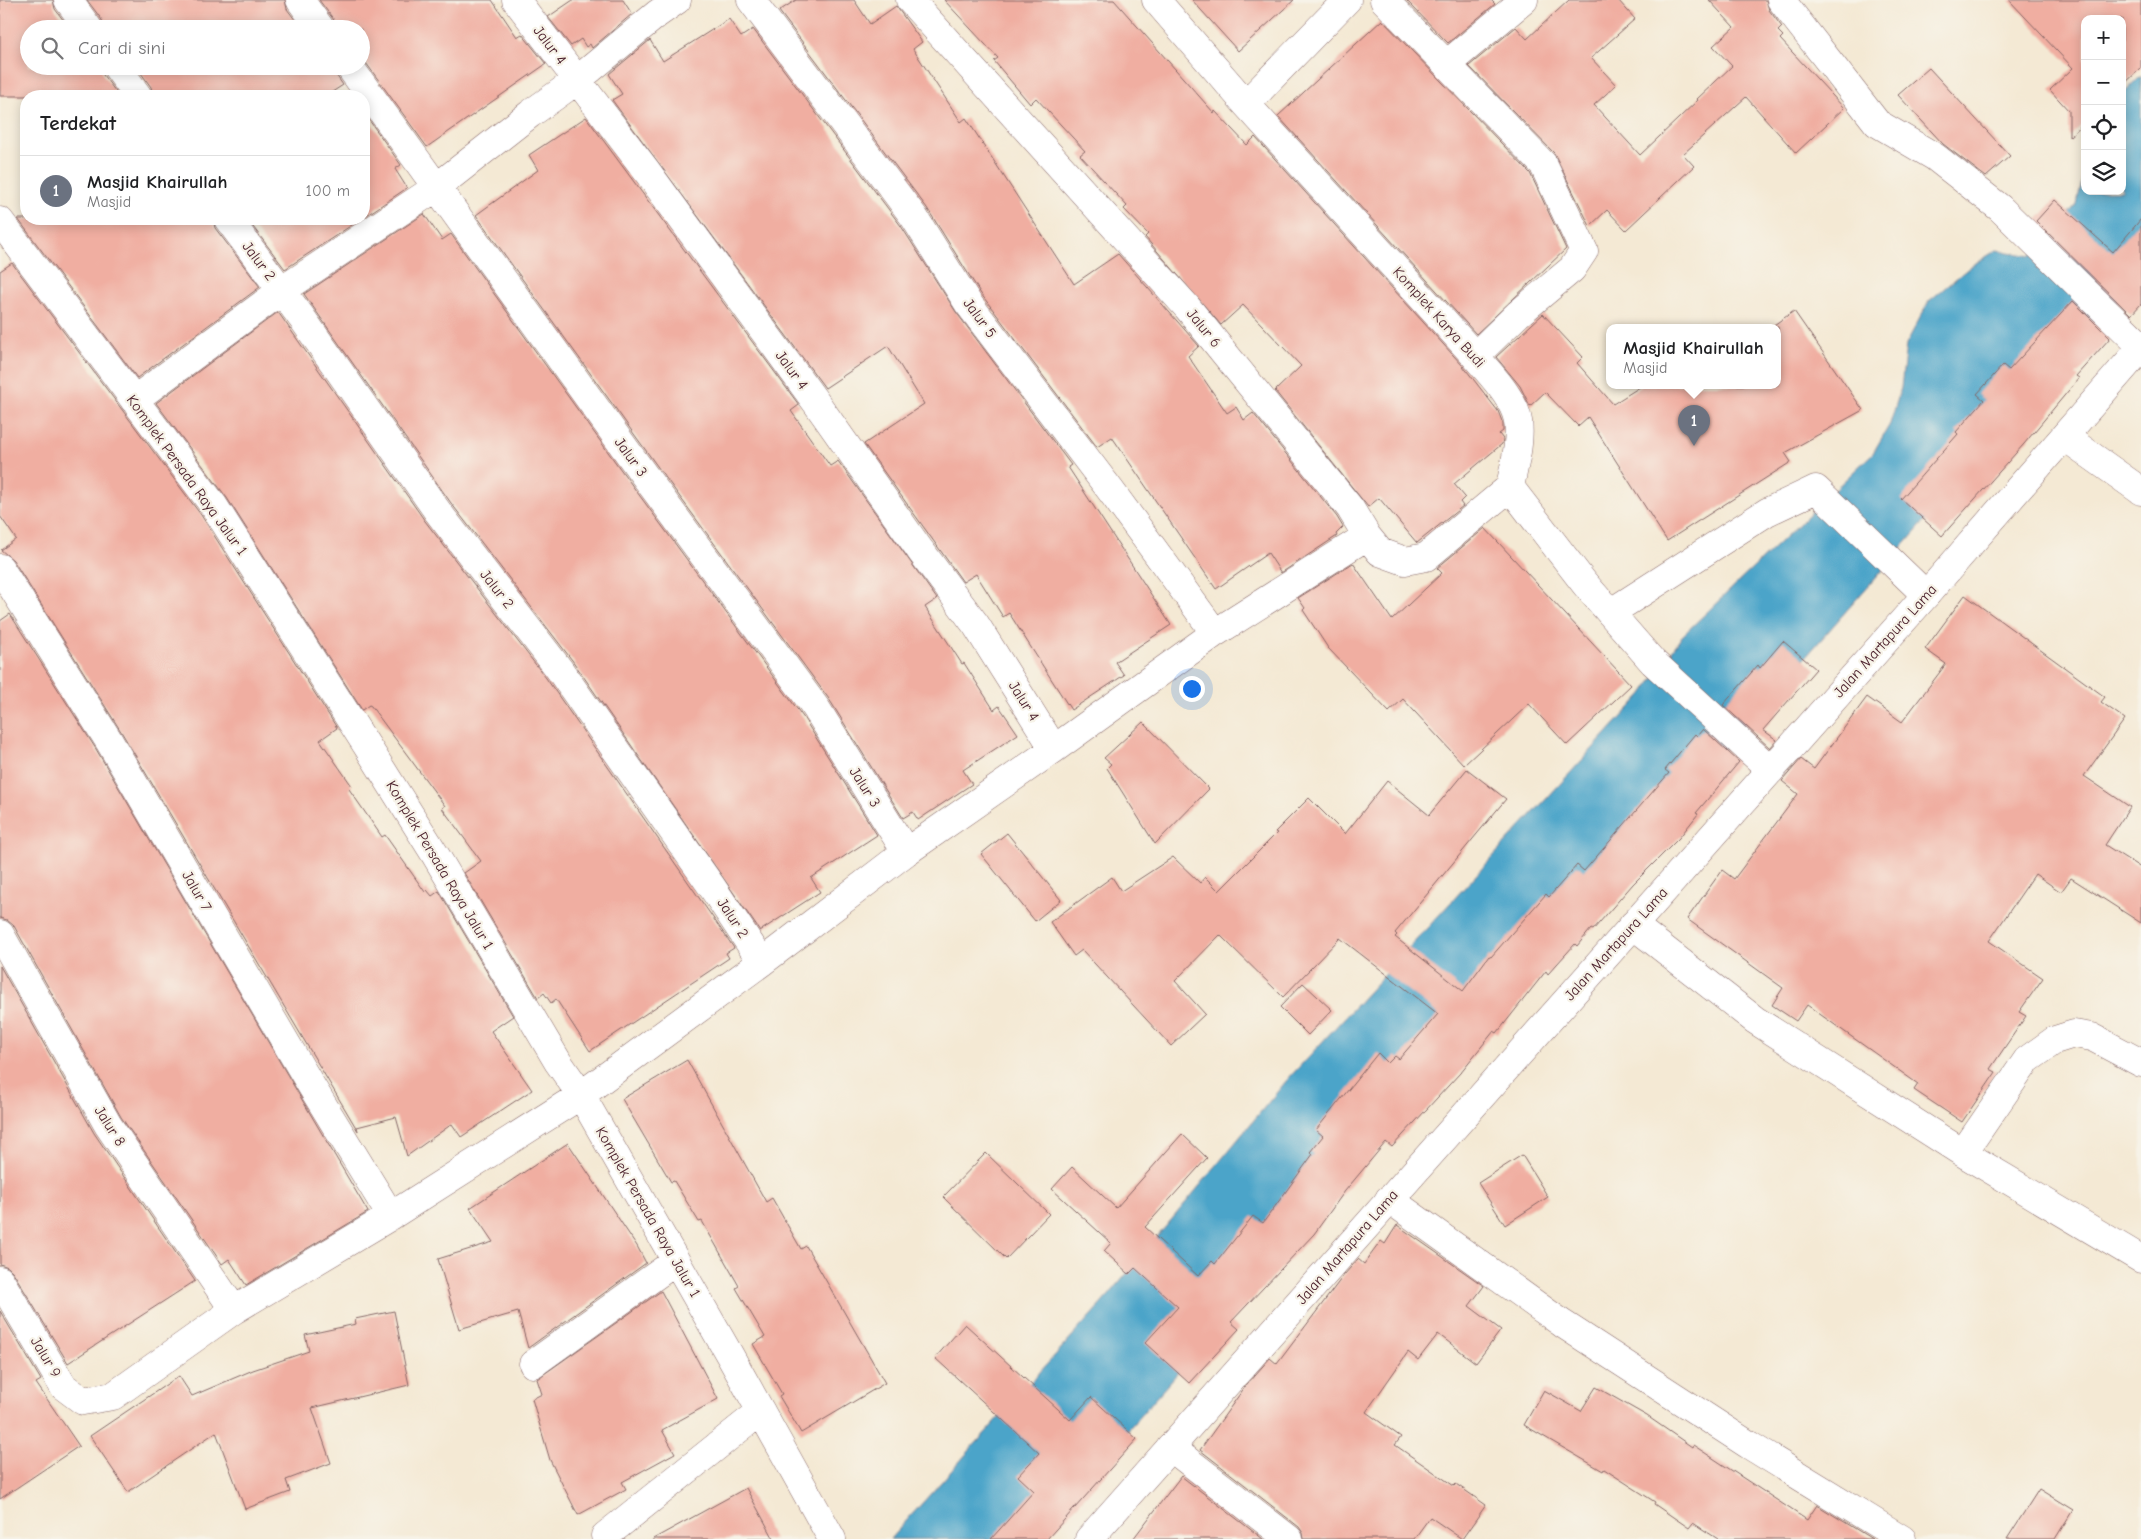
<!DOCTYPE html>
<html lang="id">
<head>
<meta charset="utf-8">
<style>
	:root { --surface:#fff; --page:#f6f6f6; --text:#202124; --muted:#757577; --line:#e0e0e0; --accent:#1a73e8 }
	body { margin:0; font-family:"Comic Neue",sans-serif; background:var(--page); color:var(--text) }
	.controls { position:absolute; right:15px; top:15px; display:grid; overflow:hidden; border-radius:10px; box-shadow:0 2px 12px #0003 }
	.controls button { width:45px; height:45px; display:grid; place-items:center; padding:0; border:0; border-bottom:1px solid var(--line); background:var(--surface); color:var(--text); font:25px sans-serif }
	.you { position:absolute; left:1191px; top:688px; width:18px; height:18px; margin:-12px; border:4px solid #fff; border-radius:50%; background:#1a73e8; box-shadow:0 0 0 8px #1a73e833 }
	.badge { display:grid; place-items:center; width:32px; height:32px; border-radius:50%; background:var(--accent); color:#fff; font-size:16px; font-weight:700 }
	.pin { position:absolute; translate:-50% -41px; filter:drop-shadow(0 1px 2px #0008) }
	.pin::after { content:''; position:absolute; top:26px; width:18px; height:15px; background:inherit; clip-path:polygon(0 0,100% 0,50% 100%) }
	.popup { position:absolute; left:1606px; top:324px; width:175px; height:65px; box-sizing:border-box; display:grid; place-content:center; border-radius:10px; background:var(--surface); filter:drop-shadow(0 1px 4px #0005); font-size:16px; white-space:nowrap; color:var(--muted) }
	.popup b { font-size:19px; color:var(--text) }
	.popup::after { content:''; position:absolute; left:50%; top:100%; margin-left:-10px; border:10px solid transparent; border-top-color:var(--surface) }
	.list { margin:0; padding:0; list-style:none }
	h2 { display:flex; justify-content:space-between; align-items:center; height:65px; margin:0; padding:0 20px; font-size:21px }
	h2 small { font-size:16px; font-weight:400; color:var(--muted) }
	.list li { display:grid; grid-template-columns:32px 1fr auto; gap:15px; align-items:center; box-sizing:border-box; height:70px; padding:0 20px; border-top:1px solid var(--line) }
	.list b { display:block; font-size:19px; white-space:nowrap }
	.list p { margin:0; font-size:16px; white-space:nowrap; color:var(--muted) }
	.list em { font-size:16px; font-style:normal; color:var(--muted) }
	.icon { flex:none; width:28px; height:28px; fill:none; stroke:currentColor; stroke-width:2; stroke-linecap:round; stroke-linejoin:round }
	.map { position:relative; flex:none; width:2141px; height:1539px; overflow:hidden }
	.search { position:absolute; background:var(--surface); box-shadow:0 2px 12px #0003; left:20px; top:20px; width:350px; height:55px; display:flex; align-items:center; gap:12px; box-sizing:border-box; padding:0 18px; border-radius:28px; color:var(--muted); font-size:19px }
	.panel { position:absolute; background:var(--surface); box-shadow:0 2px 12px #0003; left:20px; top:90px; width:350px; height:135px; border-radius:20px }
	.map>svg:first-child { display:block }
</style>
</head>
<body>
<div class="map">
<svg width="2141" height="1539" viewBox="0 0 2141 1539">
	<rect width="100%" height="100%" fill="#f7f3e8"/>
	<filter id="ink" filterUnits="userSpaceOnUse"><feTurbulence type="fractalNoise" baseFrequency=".02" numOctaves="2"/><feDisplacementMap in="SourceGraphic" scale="10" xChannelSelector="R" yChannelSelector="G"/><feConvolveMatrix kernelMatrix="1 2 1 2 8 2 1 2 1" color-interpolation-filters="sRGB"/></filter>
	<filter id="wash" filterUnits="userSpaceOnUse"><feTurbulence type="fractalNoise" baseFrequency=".0096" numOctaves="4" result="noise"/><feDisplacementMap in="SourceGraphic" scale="20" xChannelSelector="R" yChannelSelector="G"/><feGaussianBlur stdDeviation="1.12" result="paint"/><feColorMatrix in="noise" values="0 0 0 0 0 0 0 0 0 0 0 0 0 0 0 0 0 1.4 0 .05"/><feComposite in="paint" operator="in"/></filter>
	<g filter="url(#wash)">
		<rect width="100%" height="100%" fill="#f4e9d4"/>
		<!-- water -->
		<path fill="#4ca4c9" stroke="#4b627a" d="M2141 76V275L1032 1539H890L1110 1294 1287 1080 1643 694 1682 636 1873 453 1890 424 1901 388 1906 344 1929 301 1971 266 1997 250 2031 256 2077 204 2085 165V191H2122V95Z"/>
		<g id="blocks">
			<!-- building -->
			<path fill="#f0aea1" d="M0 0H53L55 9 70 29H29V66H101L103 75 119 96H0Z
				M87 0H285L287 9 302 29H104L102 20Z
				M319 0H492L517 37 522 34 546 64 427 147 361 56V29H336L334 20Z
				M573 0H623L632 14 592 48 590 44 586 47 581 39 571 46 548 17Z
				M796 0H854L870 24 896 6 922 42 913 49 961 122 966 118 1074 284 1118 254 1199 346 1188 356 1227 413 1236 407 1244 420 1253 413 1337 517 1343 527 1336 534 1337 536 1281 573 1268 553 1216 589 1112 437 1097 447 981 294 927 208 779 11Z
				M944 0H1114L1214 113 1215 111 1247 145 1255 137 1463 366 1498 411 1503 424V431L1499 434 1503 439 1502 444 1454 484 1465 497 1460 502 1463 506 1417 543 1379 498 1368 507 1275 391 1301 366 1243 305 1221 325 1145 237 1148 234 1124 209 1127 206 1080 155 1085 151 1036 98 1030 104 994 61 998 58Z
				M1192 0H1294L1238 51Z
				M1406 0H1491L1495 4 1448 43Z
				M1569 0H1618L1635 19 1591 58 1616 85 1594 105 1640 155 1698 100 1697 99 1732 66 1713 46 1734 27 1709 0H1766L1769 10 1782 27 1778 31 1783 36 1780 39 1844 108 1796 153 1746 97 1683 154 1694 166 1626 230 1607 210 1590 226 1554 153 1469 66 1516 27 1527 39Z
				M2009 0H2141V68L2122 86V19H2085V122L2069 137V111L2050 90 2073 68Z
				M729 19 741 37 753 29 901 226 956 312 1071 465 1068 467 1171 625 1115 662 1124 675 1071 710 1009 613 1003 617 976 574 963 582 864 444 924 404 888 346 825 388 612 100 622 94 609 74 650 40 663 61Z
				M1382 20 1530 173 1566 249 1476 334 1278 116Z
				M136 66H334L336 75 343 85 326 96H153L151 87Z
				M1929 68 2010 156 1986 177 1943 144 1898 95Z
				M364 113 401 165 395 169 407 188 364 217Z
				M586 117 799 405 791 411 830 466 838 461 937 599 925 607 962 664 964 663 994 710 999 706 1018 734 963 770 972 784 918 820 913 812 903 818 829 699 660 470 476 215 538 170 529 155Z
				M2055 200 2113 252 2141 219V304L2131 315 2036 221Z
				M424 214 442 240 451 234 634 488 803 717 877 835 811 878 820 892 760 931 572 660 451 503 304 294Z
				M18 219H213L215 228 260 287 137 378Z
				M247 219H361L285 269Z
				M12 263 201 515 337 728 320 740 352 786 349 789 382 837 385 835 425 892 427 890 432 896 439 891 513 1016 491 1031 532 1090 461 1137 452 1124 407 1156 396 1117 357 1127 358 1131 122 733 13 560 1 550 16 539 0 516V271Z
				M2073 301 2110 338 2076 376 2079 378 2024 444 1942 536 1901 499 1958 434 1956 432 1984 400 1977 394 2003 365 2009 370Z
				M1794 311 1863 410 1785 453 1791 462 1667 541 1588 417 1578 426 1545 392 1530 406 1520 386 1496 357 1543 314 1583 357 1577 363 1613 404 1643 385H1778V327H1771Z
				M278 312 425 521 546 678 734 948 726 953 729 958 590 1051 556 999 551 1003 544 993 538 998 464 873 481 861 442 808 445 806 371 706 369 705 362 710 227 498 156 403Z
				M1485 528 1631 685 1567 745 1529 704 1464 765 1403 699 1389 712 1328 648 1303 610 1305 608 1298 598 1353 563 1392 620 1442 573 1437 568Z
				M1965 595 2105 697 2101 702 2125 719 2084 776 2130 807 2105 845 2141 868V923L2071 878 2061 892 2035 874 1989 941 2043 978 2019 1012 2026 1016 1990 1069 1996 1072 1962 1122 1914 1090 1918 1084 1807 1005 1796 1021 1772 1005 1783 988 1687 919 1722 870 1734 879 1798 794 1782 781 1801 759 1814 769 1867 697 1902 722 1946 664 1925 649Z
				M10 614 96 749 368 1212 246 1285 229 1259 222 1264 121 1117 14 926 7 920 0 918V621Z
				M1783 641 1816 669 1763 730 1777 740 1770 748 1723 705 1758 665 1760 668Z
				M1143 722 1209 789 1155 844 1107 768 1111 764 1104 758Z
				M1703 729 1739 762 1696 813 1698 814 1679 838 1633 884 1593 930 1591 929 1577 946 1575 944 1548 974 1546 971 1497 1033 1494 1031 1460 1073 1392 1147 1386 1142 1345 1191 1314 1234 1231 1322 1239 1329 1189 1383 1145 1343 1178 1307 1135 1268 1129 1274 1104 1251 1111 1243 1052 1189 1072 1167 1116 1208 1182 1134 1207 1158 1145 1227 1198 1276 1212 1261 1215 1264 1253 1216 1263 1223 1313 1154 1310 1152 1323 1136 1316 1130 1378 1053 1388 1063 1395 1056 1399 1059 1438 1014 1340 938 1283 997 1220 935 1175 981 1205 1014 1171 1046 1082 950 1074 956 1050 922 1112 877 1121 891 1173 857 1200 883 1205 877 1219 891 1277 833 1275 832 1309 798 1345 834 1387 781 1429 815 1467 769 1506 799 1395 933 1397 935 1395 937 1463 991 1489 956 1491 957 1546 894 1549 897 1577 865 1584 871 1669 773 1665 770 1695 734 1697 736Z
				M1007 833 1061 900 1035 921 981 854Z
				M0 966 94 1133 195 1281 68 1363 13 1272 8 1267 0 1264Z
				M1303 983 1332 1010 1308 1035 1280 1007Z
				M687 1060 766 1202 772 1198 801 1249 806 1246 885 1383 801 1433 779 1396 782 1394 753 1344 765 1337 736 1288 739 1286 702 1221 699 1222 674 1181 671 1182 622 1099Z
				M568 1143 637 1246 646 1263 528 1348 518 1312 459 1329 438 1259 493 1242 470 1208Z
				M986 1153 1049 1214 1006 1259 943 1197Z
				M1522 1155 1548 1197 1505 1225 1478 1183Z
				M1397 1225 1484 1286 1469 1306 1501 1330 1476 1363 1438 1334 1418 1360 1408 1352 1366 1412 1401 1437 1395 1445 1454 1486 1456 1484 1486 1505 1462 1539 1430 1517 1414 1539H1304L1303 1533 1299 1527 1200 1450 1247 1384 1270 1358 1277 1364 1344 1275 1358 1259 1364 1264 1381 1241 1385 1244Z
				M661 1291 718 1399 662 1430 675 1453 622 1482 626 1489 578 1515 550 1460 532 1399 542 1394 537 1379Z
				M0 1311 41 1380 36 1383 79 1446 0 1499Z
				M394 1311 409 1385 312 1408 331 1463 286 1480 290 1492 245 1509 216 1432 128 1492 90 1436 179 1376 192 1396 253 1370 309 1351 305 1335 356 1324 355 1319Z
				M965 1324 1070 1420 1091 1397 1137 1439 1047 1539H991L1034 1491 1018 1476 1039 1453 935 1358Z
				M1596 1387 1647 1416 1692 1447 1693 1445 1807 1520 1817 1505 1872 1539H1718L1693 1523 1689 1528 1654 1504 1655 1502 1604 1469 1603 1471 1524 1425 1544 1390 1581 1411Z
				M1181 1476 1263 1539H1133Z
				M746 1488 774 1539H653Z
				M2039 1489 2073 1510 2055 1539H2007Z"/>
		</g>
	</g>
	<g filter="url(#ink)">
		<use href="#blocks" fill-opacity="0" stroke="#866666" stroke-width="1"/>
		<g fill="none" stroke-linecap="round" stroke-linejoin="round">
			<!-- minor casing -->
			<g stroke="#866666" stroke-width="29">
				<path id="minor" d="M68 0 89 29
					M300 0 321 29
					M516 0 646 170 815 401 920 550 976 625 1054 749
					M751 0 914 217 968 303 1111 491 1215 633
					M910 0 1187 307 1350 508 1367 536 1380 552 1405 561 1426 557 1510 487
					M1156 0 1246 104 1475 356C1489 373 1515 399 1518 421 1521 442 1514 466 1510 487L1585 584 1653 662 1771 770
					M1384 0 1543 164 1584 251 1572 269 1518 314 1475 356
					M1781 0 1877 123 1935 157 2000 208 2141 346
					M1447 64 1524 0
					M116 66 138 96
					M349 66 647 479 816 708 906 852
					M1246 104 1347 0
					M228 219 302 318 438 512 559 669 712 887 762 962
					M0 221 214 506 367 746 436 856 558 1062 581 1095 729 1354 832 1539
					M134 400 281 291 437 187 530 114 576 81 657 14 677 0
					M2065 437 2141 491
					M0 568 109 741 312 1087 391 1216
					M1610 613 1767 512 1816 489 1926 595
					M1633 925 1755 1020 1963 1153 2141 1259
					M0 934 108 1125 234 1310
					M1963 1153 2027 1060 2055 1040 2074 1034 2092 1037 2141 1063
					M1389 1199 1563 1324 1749 1445 1902 1539
					M0 1280 63 1386 83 1401 113 1396 234 1310 391 1216 581 1095 762 962 906 852 1054 749 1215 633 1367 536
					M533 1364 676 1261
					M1170 1447 1289 1539
					M605 1536 761 1411"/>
			</g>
			<!-- major casing -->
			<g stroke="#866666" stroke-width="29">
				<path id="major" d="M1089 1539 1926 595 2141 348"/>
			</g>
			<!-- minor -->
			<use href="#minor" stroke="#fff" stroke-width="28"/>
			<!-- major -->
			<use href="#major" stroke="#fff" stroke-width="28"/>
		</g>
	</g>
	<g text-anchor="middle" stroke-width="4.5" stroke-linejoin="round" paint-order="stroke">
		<!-- street labels -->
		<g font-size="15" fill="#4a1f2b" stroke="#f7f3e8">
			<text transform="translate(550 45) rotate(53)" y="5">Jalur 4</text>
			<text transform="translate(259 261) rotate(53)" y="5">Jalur 2</text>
			<text transform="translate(1439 317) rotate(48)" y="5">Komplek Karya Budi</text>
			<text transform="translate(980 318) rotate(54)" y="5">Jalur 5</text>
			<text transform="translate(1204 328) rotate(51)" y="5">Jalur 6</text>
			<text transform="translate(792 370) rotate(54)" y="5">Jalur 4</text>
			<text transform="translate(631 457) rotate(54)" y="5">Jalur 3</text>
			<text transform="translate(187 475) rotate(54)" y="5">Komplek Persada Raya Jalur 1</text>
			<text transform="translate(497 589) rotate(52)" y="5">Jalur 2</text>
			<text transform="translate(1885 641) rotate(-48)" y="5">Jalan Martapura Lama</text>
			<text transform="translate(1024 701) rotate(58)" y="5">Jalur 4</text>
			<text transform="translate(865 787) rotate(58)" y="5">Jalur 3</text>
			<text transform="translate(440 865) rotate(59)" y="5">Komplek Persada Raya Jalur 1</text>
			<text transform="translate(197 891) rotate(60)" y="5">Jalur 7</text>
			<text transform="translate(733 918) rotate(57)" y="5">Jalur 2</text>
			<text transform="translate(1616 944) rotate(-48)" y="5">Jalan Martapura Lama</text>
			<text transform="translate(110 1126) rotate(58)" y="5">Jalur 8</text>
			<text transform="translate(648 1212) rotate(60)" y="5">Komplek Persada Raya Jalur 1</text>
			<text transform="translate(1347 1247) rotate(-49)" y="5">Jalan Martapura Lama</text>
			<text transform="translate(46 1357) rotate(59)" y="5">Jalur 9</text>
		</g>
	</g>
</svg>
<div class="controls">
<button>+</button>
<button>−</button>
<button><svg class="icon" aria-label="locate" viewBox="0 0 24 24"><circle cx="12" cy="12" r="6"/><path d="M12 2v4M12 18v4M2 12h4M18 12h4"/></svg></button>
<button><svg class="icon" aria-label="layers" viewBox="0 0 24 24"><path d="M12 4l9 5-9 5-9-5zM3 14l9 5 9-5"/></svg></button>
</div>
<div class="you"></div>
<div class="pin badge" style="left:1694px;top:446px;background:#6b7280">1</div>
<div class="popup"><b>Masjid Khairullah</b>Masjid</div>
<div class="search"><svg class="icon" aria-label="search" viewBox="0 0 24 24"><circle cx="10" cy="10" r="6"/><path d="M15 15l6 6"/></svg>Cari di sini</div>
<section class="panel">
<h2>Terdekat<small></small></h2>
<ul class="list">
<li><span class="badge" style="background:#6b7280">1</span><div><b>Masjid Khairullah</b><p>Masjid</p></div><em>100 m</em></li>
</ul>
</section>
</div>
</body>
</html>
